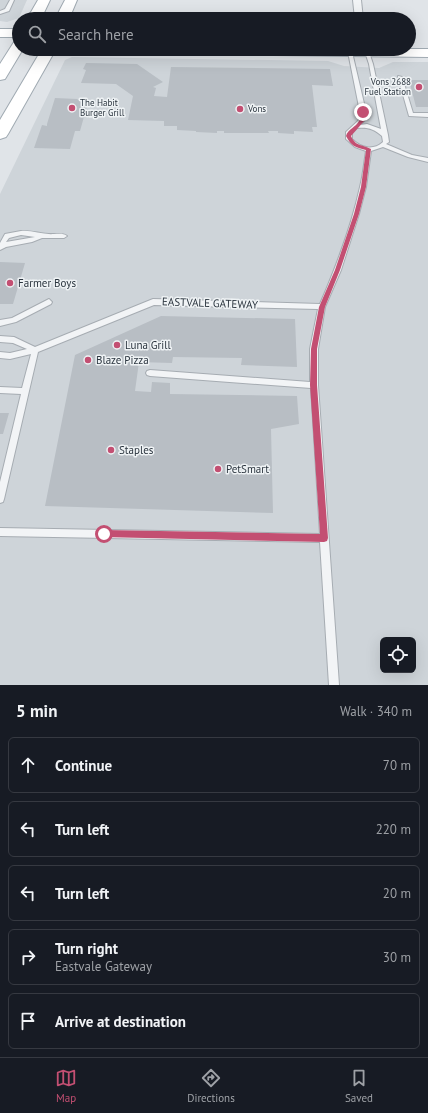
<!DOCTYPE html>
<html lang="en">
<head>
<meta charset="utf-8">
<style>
	:root { --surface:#171b24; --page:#20242c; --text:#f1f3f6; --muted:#9ea1a6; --line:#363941; --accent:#c34f72 }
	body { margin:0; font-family:"PT Sans",sans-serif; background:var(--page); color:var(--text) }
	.controls { position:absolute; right:12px; bottom:12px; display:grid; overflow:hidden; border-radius:6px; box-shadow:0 4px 16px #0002 }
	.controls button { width:36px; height:36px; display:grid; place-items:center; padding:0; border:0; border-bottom:1px solid var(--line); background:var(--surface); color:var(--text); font:20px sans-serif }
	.stop { position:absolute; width:12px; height:12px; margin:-9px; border:3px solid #c34f72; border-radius:50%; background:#fff }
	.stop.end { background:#c34f72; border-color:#fff; box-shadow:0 1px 4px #0008 }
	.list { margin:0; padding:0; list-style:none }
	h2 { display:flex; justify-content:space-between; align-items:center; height:52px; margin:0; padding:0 16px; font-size:17px }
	h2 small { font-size:13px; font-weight:400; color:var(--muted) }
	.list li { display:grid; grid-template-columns:26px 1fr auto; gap:12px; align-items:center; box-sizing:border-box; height:56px; margin:0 8px 8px; padding:0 8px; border:1px solid var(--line); border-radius:6px }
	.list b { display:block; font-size:15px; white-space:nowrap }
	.list p { margin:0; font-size:13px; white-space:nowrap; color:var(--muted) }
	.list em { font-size:13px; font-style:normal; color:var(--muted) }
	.icon { flex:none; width:22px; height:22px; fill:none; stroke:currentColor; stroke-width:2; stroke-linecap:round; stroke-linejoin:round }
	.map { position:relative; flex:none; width:428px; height:685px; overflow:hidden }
	.search { position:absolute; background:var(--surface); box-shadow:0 4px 16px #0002; left:12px; right:12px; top:12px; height:44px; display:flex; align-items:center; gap:10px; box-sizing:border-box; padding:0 14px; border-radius:22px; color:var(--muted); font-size:15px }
	.sheet { height:372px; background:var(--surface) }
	nav { display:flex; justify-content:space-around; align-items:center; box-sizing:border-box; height:56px; border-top:1px solid var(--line); background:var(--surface); font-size:11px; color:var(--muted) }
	nav a { display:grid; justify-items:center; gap:2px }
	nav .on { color:var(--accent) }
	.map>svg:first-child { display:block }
</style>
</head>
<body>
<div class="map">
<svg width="428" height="685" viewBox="0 0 428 685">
	<rect width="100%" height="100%" fill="#e0e4e8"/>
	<!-- built -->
	<path fill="#ced4d9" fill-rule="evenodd" d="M0 0H27L19 18 7 22 0 21Z
		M72 57 328 61 344 66 379 68 393 62H428V685H0V194L65 60ZM383 640H413V670H383Z"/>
	<!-- building -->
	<path fill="#b8bec4" d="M86 63 137 64 163 82 153 87 156 88 154 96 167 97 171 67 330 69 333 86 312 85 317 127H312L313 132 294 131V134L278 133V131H268L269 133H224V131H217V133L196 132V131L177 130V126H164V121L128 120 133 96 116 84 81 83 86 70 83 69Z
		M409 80H428V107H416Z
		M55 98 77 99 87 106 80 131H75L70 149 34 148 42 125 47 126V124Z
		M0 262 25 263 13 304H0Z
		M161 316 295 319 297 367 241 365 242 358 173 357 172 363 139 362 135 391 151 392 152 382 170 383V394L297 396 299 424 271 429 273 513 45 506 75 355Z
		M0 413H9L3 434H0Z"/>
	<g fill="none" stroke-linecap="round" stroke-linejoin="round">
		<!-- lane casing -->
		<g stroke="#a6acb2" stroke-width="2">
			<path id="lane" d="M10 0H14L9 11 0 14V11L5 9Z
				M350 49H354L352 52 366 112 365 120 360 125 367 124 381 129 369 64 364 49H368L373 64 388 135 389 142 386 144 412 155 428 158V162L408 157 383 147 371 151 366 187 359 214 341 270 325 307 318 349V385L339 685H329L320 542 0 536V528L320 534 311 388 150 376 147 375 146 373 147 371 150 370 310 382V349L318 309 154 305 38 352 4 499 3 502 0 503V482L21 394 0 393V387L22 388 31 354 10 359 0 358V352L10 353 27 349 13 343 0 342V336L14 337 35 347 153 299 320 304C336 267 351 228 360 187 363 175 364 163 366 151L355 147 346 139V132L359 120 360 112 348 52ZM357 128C368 127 374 129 382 136L383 142C373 151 361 148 352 139V133Z
				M398 76 402 77 413 113H428V117L409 116 398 77Z
				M21 231C32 230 43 235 54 234 59 234 63 233 67 236L64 238H42L32 242 6 247 0 250V243L5 234ZM21 235 35 237 6 242 9 238Z
				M49 299 52 302 51 304 16 322 0 326V320L12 318Z"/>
		</g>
		<!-- street casing -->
		<g stroke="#a6acb2" stroke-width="2">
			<path id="street" d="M353 0H361L363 19H355Z"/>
		</g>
		<!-- primary casing -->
		<g stroke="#a0aab2" stroke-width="2">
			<path id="primary" d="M38 0H50L41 19H27Z
				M65 0H77L69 19H55Z
				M0 29H19V37H0Z
				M19 41V49H23L5 79 0 80V64L14 42Z
				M42 49H56L8 134 6 137 0 139V120Z
				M105 49H428V57L112 53 107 52Z"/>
		</g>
		<!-- lane -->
		<use href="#lane" fill="#f2f4f6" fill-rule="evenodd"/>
		<!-- street -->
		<use href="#street" fill="#f2f4f6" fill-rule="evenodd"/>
		<!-- primary -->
		<use href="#primary" fill="#fff" fill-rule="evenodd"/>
	</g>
	<!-- route -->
	<path fill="#c34f72" d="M361 111 365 112V120L351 136C356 147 362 144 371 149L366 187 359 214 340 270 325 307 317 349V385L328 538 327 541 324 542 101 537V531L104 530 320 534 310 385 311 349 319 307 335 270 354 214 361 187 366 150C355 147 351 146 346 136 348 129 356 127 359 121 361 118 360 114 361 111Z"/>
	<!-- markers -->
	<g fill="#c34f72" stroke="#eff3f5" stroke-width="1.5">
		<circle cx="419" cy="87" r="4"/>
		<circle cx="72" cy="108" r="4"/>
		<circle cx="240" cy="109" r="4"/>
		<circle cx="10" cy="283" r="4"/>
		<circle cx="117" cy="345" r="4"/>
		<circle cx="88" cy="360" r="4"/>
		<circle cx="111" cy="450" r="4"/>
		<circle cx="218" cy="469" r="4"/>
	</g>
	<g text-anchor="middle" stroke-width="3" stroke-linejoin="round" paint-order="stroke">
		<!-- far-poi labels -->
		<g font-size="9" fill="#2a343e" stroke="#eff3f5" text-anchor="start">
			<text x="411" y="85" text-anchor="end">Vons 2688<tspan x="411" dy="10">Fuel Station</tspan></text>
			<text x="80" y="106">The Habit<tspan x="80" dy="10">Burger Grill</tspan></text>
			<text x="248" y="112">Vons</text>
		</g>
		<!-- poi labels -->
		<g font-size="11" fill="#2a343e" stroke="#eff3f5" text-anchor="start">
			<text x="18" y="287">Farmer Boys</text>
			<text x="125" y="349">Luna Grill</text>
			<text x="96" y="364">Blaze Pizza</text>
			<text x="119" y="454">Staples</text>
			<text x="226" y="473">PetSmart</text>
		</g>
		<!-- street labels -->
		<g font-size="11" fill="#2a343e" stroke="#eff3f5">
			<text transform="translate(210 303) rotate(2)" y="4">EASTVALE GATEWAY</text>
		</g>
	</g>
</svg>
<div class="controls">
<button><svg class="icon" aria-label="locate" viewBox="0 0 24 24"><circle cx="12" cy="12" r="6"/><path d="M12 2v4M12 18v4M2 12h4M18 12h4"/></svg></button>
</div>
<div class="stop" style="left:104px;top:534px"></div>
<div class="stop end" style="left:363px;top:112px"></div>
<div class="search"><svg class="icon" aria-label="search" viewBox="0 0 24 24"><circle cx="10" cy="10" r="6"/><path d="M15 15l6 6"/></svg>Search here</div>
</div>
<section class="sheet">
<h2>5 min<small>Walk · 340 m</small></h2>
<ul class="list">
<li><svg class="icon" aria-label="ahead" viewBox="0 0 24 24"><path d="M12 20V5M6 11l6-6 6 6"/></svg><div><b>Continue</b></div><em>70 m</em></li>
<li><svg class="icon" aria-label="left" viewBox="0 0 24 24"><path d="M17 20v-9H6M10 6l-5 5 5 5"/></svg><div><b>Turn left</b></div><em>220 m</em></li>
<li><svg class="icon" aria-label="left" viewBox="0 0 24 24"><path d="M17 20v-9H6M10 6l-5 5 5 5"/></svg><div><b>Turn left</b></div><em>20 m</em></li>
<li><svg class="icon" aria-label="right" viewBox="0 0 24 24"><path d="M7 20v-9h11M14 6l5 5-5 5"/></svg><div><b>Turn right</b><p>Eastvale Gateway</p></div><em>30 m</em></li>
<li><svg class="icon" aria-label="arrive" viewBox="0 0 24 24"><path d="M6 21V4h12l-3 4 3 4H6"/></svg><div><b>Arrive at destination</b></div></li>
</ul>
</section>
<nav>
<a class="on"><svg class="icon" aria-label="map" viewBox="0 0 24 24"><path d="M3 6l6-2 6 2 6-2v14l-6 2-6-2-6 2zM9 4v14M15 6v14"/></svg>Map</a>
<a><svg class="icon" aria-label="directions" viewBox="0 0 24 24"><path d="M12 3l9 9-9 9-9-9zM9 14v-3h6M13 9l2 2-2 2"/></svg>Directions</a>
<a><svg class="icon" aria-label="saved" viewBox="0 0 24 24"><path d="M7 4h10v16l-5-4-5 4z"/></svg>Saved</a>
</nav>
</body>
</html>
